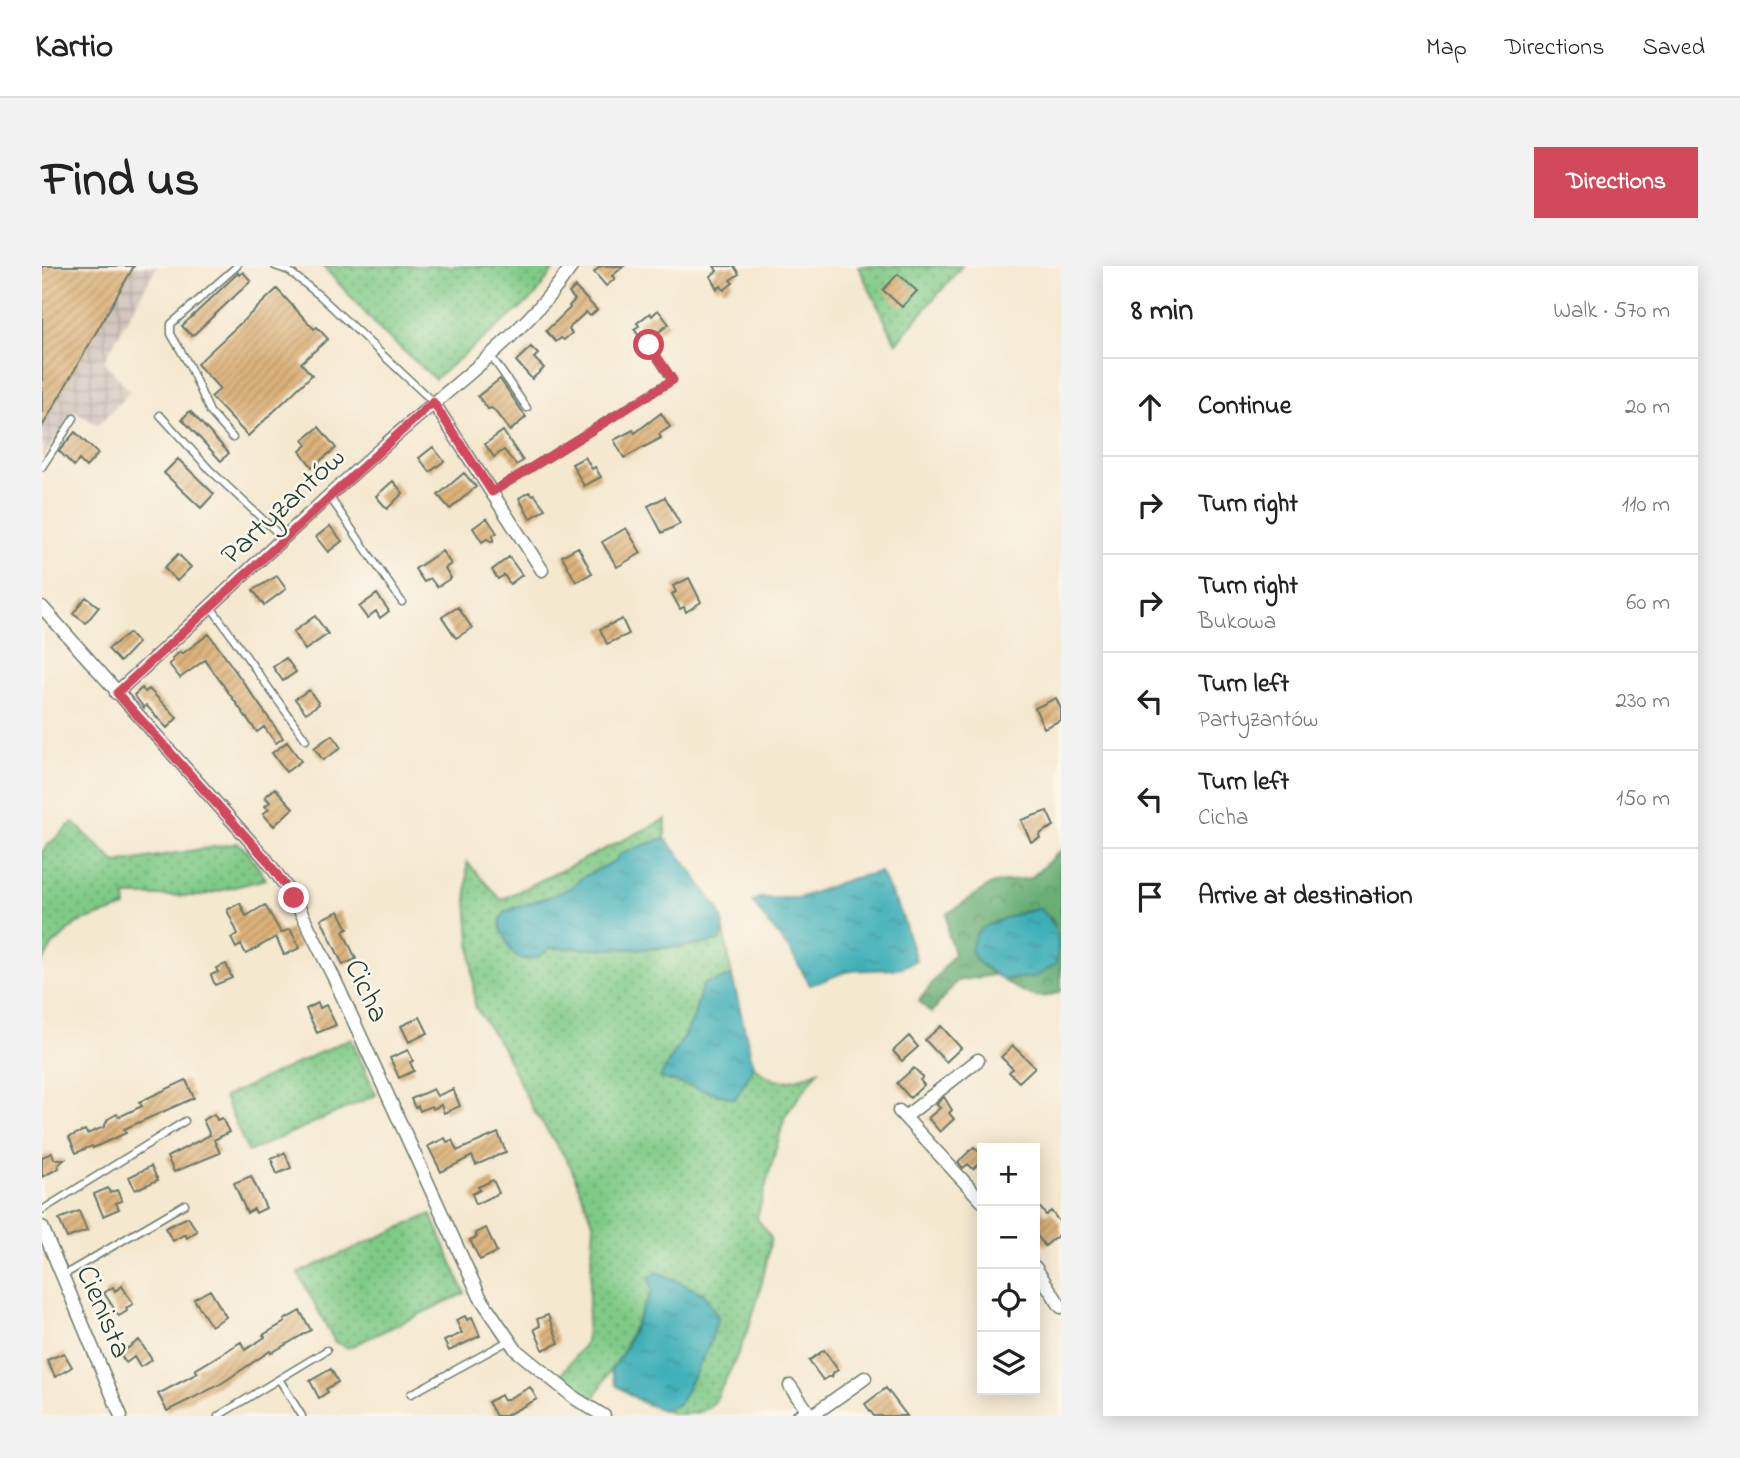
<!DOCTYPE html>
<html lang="en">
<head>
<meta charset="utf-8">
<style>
	:root { --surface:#fff; --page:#f2f2f2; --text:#222; --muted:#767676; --line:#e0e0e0; --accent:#d1495b }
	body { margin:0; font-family:"Indie Flower",sans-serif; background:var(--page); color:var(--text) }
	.controls { position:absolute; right:21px; bottom:21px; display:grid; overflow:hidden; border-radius:0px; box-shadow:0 4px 18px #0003 }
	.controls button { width:63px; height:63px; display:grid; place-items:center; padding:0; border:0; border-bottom:2px solid var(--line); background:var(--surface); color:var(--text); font:35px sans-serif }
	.stop { position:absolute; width:21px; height:21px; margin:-16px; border:5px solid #d1495b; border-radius:50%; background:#fff }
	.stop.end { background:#d1495b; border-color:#fff; box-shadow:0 2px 7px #0008 }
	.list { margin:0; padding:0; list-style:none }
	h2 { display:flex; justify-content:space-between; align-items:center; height:91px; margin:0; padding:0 28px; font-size:30px }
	h2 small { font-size:23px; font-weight:400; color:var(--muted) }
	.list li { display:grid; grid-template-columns:46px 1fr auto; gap:21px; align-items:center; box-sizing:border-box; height:98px; padding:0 28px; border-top:2px solid var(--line) }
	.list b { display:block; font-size:26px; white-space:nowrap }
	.list p { margin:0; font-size:23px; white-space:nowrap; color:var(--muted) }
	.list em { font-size:23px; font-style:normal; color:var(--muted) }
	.icon { flex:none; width:38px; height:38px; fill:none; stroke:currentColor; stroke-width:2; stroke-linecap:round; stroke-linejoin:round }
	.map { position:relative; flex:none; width:1019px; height:1150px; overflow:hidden; border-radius:0px }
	header { display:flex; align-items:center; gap:42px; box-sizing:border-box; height:98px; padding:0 35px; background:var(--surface); border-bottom:2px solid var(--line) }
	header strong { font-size:33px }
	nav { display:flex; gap:38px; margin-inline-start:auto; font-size:24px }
	.intro { display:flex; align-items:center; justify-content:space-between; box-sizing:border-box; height:168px; padding:0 42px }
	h1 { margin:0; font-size:49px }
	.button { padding:18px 32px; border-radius:0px; background:var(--accent); color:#fff; font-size:24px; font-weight:700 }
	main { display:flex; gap:42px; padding:0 42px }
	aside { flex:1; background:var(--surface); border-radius:0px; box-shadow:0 4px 18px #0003 }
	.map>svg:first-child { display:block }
</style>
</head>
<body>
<header>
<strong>Kartio</strong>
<nav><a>Map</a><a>Directions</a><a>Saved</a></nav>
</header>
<div class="intro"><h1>Find us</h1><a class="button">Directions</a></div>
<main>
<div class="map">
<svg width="1019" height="1150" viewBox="0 0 1019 1150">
	<defs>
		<pattern id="industrial-grid" width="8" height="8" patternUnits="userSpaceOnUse" patternTransform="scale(1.75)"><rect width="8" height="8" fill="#cec1b9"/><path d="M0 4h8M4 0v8" fill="none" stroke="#a79e97"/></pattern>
		<pattern id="grass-dots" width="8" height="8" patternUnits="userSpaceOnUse" patternTransform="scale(1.75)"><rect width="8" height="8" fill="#7fca87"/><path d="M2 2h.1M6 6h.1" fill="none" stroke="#67a56f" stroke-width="1.8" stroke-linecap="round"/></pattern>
		<pattern id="forest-crowns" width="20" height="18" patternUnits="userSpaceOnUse" patternTransform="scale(1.75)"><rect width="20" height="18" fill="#67ae74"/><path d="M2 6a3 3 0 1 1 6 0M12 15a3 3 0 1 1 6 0" fill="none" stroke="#548f60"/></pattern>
		<pattern id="water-ripples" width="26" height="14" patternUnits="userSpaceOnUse" patternTransform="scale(1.75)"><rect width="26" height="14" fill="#3eafb8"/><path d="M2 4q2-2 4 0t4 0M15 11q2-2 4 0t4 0" fill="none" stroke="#339096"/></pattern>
		<pattern id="building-hatch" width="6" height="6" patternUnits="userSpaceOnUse" patternTransform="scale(1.75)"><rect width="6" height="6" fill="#ddb37c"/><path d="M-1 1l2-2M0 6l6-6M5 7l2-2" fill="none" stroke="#b39366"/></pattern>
	</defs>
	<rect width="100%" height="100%" fill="#fbf7ec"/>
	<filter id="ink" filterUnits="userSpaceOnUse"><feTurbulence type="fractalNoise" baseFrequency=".0143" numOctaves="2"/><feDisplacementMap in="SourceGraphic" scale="14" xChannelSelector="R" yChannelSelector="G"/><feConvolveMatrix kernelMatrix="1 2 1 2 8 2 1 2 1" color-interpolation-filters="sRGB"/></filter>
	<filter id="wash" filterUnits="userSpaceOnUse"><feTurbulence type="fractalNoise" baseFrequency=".00686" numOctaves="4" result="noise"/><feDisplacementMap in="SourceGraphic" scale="28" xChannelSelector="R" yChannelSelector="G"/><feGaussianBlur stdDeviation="1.57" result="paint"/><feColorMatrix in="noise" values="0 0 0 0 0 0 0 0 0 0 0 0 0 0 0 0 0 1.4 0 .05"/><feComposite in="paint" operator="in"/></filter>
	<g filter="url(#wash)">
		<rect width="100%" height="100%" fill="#f4e8cf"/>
		<!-- industrial -->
		<path fill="url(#industrial-grid)" d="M0 0H115L62 95 88 126 56 159 33 145 0 193Z"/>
		<!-- grass -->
		<path fill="url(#grass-dots)" stroke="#4f845e" stroke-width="2" d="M281 0H514L493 30 393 113 340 66Z
			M816 0H920L854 77Z
			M624 553 623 572 580 587 573 595 539 612 530 621 515 628 464 645C464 660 460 688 480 693 493 696 499 685 509 682 513 681 517 682 520 682 566 682 635 688 678 674L682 664 690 710 661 719 650 756 618 812 693 833 709 806 711 798C730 822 751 816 776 805L743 850 715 952 729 972C720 1024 709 1063 685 1111 680 1119 676 1132 670 1139 658 1150 634 1150 621 1144L637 1138 668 1078 676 1051 610 1025 589 1066 578 1093 569 1103 550 1136 518 1110 544 1076 552 959 528 899 490 842 460 781 433 741 425 634V596L459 634Z
			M31 556 74 597 196 577 205 585 224 613 158 630H83L84 641 35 657 11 679 0 696V585Z
			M309 772 334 829 206 886 182 831Z
			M389 948 423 1027 306 1082 293 1076 256 1007Z"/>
		<!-- forest -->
		<path fill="url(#forest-crowns)" stroke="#437654" stroke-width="2" d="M1019 584V725C995 738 980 726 959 713L993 711 1014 658 998 643 981 645 949 658 934 694 951 709 915 715 889 747 877 735 912 688 906 667 905 648 949 618 989 612Z"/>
		<!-- water -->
		<path fill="url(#water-ripples)" stroke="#2e7676" stroke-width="2" d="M623 572 643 596 676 643 681 654 682 664 678 674 664 678 599 683 509 682 495 692 480 693 471 688 458 661 459 652 464 645 515 628 530 621 539 612 573 595 579 587Z
			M838 606 859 647 874 694C854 709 827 701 804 706 792 709 781 716 768 719L749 686 710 636 717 632H757L808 613Z
			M998 643C1019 663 1017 670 1014 698L993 711 959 713 934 694 929 683C931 679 932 671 935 667 945 656 984 645 998 643Z
			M690 710 711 798 709 806 693 833 618 812 650 756 661 718Z
			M616 1006 662 1028 676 1051 668 1078 637 1138 621 1144 601 1137 574 1119 569 1103C586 1085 595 1049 610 1026L607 1011Z"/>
		<g id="blocks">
			<!-- building -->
			<path fill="url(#building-hatch)" d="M0 0H92L0 161Z
				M559 0H582L570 10 573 13 564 20 552 6Z
				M672 0H692L697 8 688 14 691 17 682 24 679 20 675 23 668 10 675 5Z
				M201 6 209 15 150 70 140 60 196 7 197 9Z
				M856 8 875 25 860 41 841 24Z
				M533 21 555 44 548 50 544 46 529 60 527 64 530 67 522 74 519 72 514 76 504 65 528 42 527 40 533 34 527 27Z
				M235 23 272 63 275 61 286 73 259 97 270 109 206 170 169 131 178 123 155 98Z
				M616 44 627 58 602 77 592 63 597 60 595 57 608 47 610 50Z
				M489 81 496 88 492 92 502 102 490 113 474 95Z
				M458 113 484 151 468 165 452 144 449 142 446 143 436 130Z
				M148 145 187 187 179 195 140 153Z
				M619 147 628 161 617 168 619 172 582 192 572 174 591 164 593 167Z
				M277 161 294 182 270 201 258 185 265 179 261 174Z
				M461 165 481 195 474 199 462 184 452 191 443 178Z
				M33 166 56 188 44 201 37 194 32 200 17 185Z
				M391 181 402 195 388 206 377 192Z
				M543 191 550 203 553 201 559 211 542 220 530 198Z
				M136 193 172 228 159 242 122 207Z
				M422 207 434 221 408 243 396 229Z
				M351 215 361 227 345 243 334 230Z
				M487 226 490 229 492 228 503 243 488 253 477 232Z
				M623 231 638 258 620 267 606 240Z
				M445 252 455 267 451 269V276L445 273 440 276 431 262Z
				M288 260 300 275 286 286 274 271Z
				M584 262 599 287 575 301 560 276Z
				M536 281 550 307 534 316 520 290Z
				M400 285 409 298 403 302 409 312 395 321 388 312 382 316 373 303Z
				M136 288 149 301 135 315 122 302Z
				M467 291 480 309 468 318 462 309 456 313 450 304Z
				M235 310 244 323 222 339 211 324Z
				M647 312 659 336 644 346 642 341 638 343 630 328 634 326 631 320Z
				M335 328 347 345 338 352 334 345 325 352 317 341Z
				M44 331 57 341 44 357 31 348Z
				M416 341 430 362 414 372 400 351Z
				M273 350 286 368 263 384 251 366Z
				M580 353 587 368 565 378 558 363Z
				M87 367 96 377 78 396 66 383Z
				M167 368 241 472 234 477 222 461 215 466 163 394 138 412 127 398 131 395 130 392 138 386 140 388Z
				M244 392 254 406 241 415 231 401Z
				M100 422 103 426 107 423 135 452 125 462 104 439 102 442 92 429Z
				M267 424 277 438 264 447 253 433Z
				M1014 432 1019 443V454L1002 462 993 442Z
				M290 469 299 482 281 494 272 482Z
				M245 476 259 495 244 506 230 487Z
				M233 522 251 542 232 560 221 548 227 543 223 540 228 536 223 531Z
				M1005 545 1012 560 1002 565 997 569 998 572 989 576 979 554Z
				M198 637 204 650 223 639 239 667 248 663 258 682 242 689 234 671 204 688 199 679 194 682 189 672 196 668 185 644Z
				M297 645 306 663 301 665 314 693 301 699 279 653Z
				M184 698 190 712 173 719 169 709 176 706 174 702Z
				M276 737 278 742 284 739 294 759 275 767 264 743Z
				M378 751 386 767 367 776 359 760Z
				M899 760 919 782 904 796 883 774Z
				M867 770 876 781 860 795 851 785Z
				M971 780 993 801 977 816 967 806 971 803 959 791Z
				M366 784 371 795 368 796 372 805 357 812 348 792Z
				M872 802 881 811 878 814 882 819 868 832 855 817Z
				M144 814 152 832 82 863 84 867 51 882 50 880 34 887 27 871 43 864 45 868 62 861 66 853 75 848 77 851 100 840 97 836Z
				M391 823 395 830 411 823 418 840 402 847 399 839 391 843 389 840 378 845 376 840 373 842 369 833Z
				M902 831 910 844 907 847 912 853 898 866 886 852 898 842 894 838Z
				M172 848 175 854 180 852 187 866 172 874 178 887 132 906 125 891 168 869 161 854Z
				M456 867 464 886 434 899 430 890 399 906 386 880 403 872 405 876 410 874 415 885Z
				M932 881 940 889V895L931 903 926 898 921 902 916 896Z
				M10 887 12 893H23L16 899 17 902 0 911V891Z
				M243 887 249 902 235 908 229 892Z
				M109 900 116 914 93 924 87 911Z
				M209 910 224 942 214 947 212 943 205 947 192 917Z
				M451 914 457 927 434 938 430 928 438 924 436 921Z
				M66 922 68 927 75 924 80 935 74 937 77 943 61 950 52 928Z
				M993 935 1004 949 1009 945 1019 958V967L1003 980 993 967Z
				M37 945 45 965 25 972 17 953Z
				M146 951 155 965 145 972 143 968 131 975 123 962Z
				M444 962 455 986 438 994 428 974 435 971 433 967Z
				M80 1020 91 1038 84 1042 85 1045 77 1050 62 1027 71 1021 73 1025Z
				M168 1024 184 1051 169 1060 152 1033Z
				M258 1045 269 1064 229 1087 228 1085 177 1119 125 1145 116 1128 156 1107 153 1104 199 1076 203 1084 223 1071 221 1069 243 1056 242 1054Z
				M506 1049 517 1077 501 1084 492 1063 498 1060 495 1053Z
				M423 1050 425 1054 430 1051 438 1070 407 1085 402 1075 420 1067 414 1054Z
				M97 1074 110 1094 98 1101 92 1091 84 1097 78 1088Z
				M782 1084 796 1104 791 1107 790 1111H786L781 1114 767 1095Z
				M22 1087 30 1101 13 1111 5 1094Z
				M289 1103 296 1116 284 1123 286 1126 277 1132 268 1115Z
				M488 1121 495 1133 463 1150H454L446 1136 459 1129 462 1135Z
				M844 1122 865 1150H832L823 1138Z"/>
		</g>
	</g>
	<g filter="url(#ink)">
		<use href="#blocks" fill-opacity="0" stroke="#6a796a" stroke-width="2"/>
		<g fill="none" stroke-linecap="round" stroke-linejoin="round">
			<!-- lane casing -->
			<g stroke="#6a796a" stroke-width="9">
				<path id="lane" d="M233 0 247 5 278 30 391 136
					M449 90 485 142
					M118 149 168 204 242 273
					M191 172 168 146 147 99 129 68V58L195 0
					M0 201 32 152
					M450 226 630 114 607 79
					M287 230 360 336
					M169 341 264 474
					M0 944 143 855
					M20 1010 143 938
					M237 1113 260 1150
					M369 1128 468 1074
					M176 1150 285 1084
					M752 1150 763 1141"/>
			</g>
			<!-- street casing -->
			<g stroke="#6a796a" stroke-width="15">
				<path id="street" d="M391 136 500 304
					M0 341 224 593 252 632 292 712 438 1031 474 1084 534 1133 562 1150
					M74 427C165 345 252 260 343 179 407 122 481 71 530 0
					M857 845 940 935
					M863 851 936 794
					M0 961 79 1150
					M993 1001 1019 1041
					M748 1120 769 1150
					M769 1150 823 1112"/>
			</g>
			<!-- lane -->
			<use href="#lane" stroke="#fff" stroke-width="6"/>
			<!-- street -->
			<use href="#street" stroke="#fff" stroke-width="12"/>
		</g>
	</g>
	<g fill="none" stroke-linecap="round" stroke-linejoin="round" filter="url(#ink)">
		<!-- route -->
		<path stroke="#d1495b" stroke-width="9" d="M252 632 224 593 75 427 391 136 450 226 631 114 607 79"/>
	</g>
	<g text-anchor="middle" stroke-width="5" stroke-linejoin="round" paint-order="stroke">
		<!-- street labels -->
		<g font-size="30" fill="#1f3d34" stroke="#fbf7ec">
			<text transform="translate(240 239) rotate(-43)" y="10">Partyzantów</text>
			<text transform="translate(326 724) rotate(65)" y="10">Cicha</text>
			<text transform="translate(63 1045) rotate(67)" y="10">Cienista</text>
		</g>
	</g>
</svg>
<div class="controls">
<button>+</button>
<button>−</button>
<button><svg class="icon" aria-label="locate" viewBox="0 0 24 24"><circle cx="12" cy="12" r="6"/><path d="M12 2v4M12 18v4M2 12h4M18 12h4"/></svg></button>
<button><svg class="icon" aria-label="layers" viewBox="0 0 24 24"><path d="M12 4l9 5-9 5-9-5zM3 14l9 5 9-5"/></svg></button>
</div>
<div class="stop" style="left:607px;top:79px"></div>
<div class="stop end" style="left:252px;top:632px"></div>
</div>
<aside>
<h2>8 min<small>Walk · 570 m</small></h2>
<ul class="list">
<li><svg class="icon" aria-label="ahead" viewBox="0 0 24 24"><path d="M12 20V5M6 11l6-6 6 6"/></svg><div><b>Continue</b></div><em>20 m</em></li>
<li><svg class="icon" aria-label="right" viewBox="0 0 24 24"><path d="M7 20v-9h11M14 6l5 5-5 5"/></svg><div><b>Turn right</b></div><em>110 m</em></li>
<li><svg class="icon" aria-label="right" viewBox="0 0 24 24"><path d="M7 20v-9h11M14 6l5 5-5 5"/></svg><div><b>Turn right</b><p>Bukowa</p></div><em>60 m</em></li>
<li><svg class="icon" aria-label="left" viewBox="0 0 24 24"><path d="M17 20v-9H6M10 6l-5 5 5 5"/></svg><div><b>Turn left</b><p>Partyzantów</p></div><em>230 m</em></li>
<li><svg class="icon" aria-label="left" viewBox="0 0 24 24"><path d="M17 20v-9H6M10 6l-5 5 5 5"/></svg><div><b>Turn left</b><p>Cicha</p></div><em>150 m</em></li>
<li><svg class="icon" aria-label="arrive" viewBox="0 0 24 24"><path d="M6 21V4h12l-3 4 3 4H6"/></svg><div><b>Arrive at destination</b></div></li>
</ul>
</aside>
</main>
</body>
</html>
